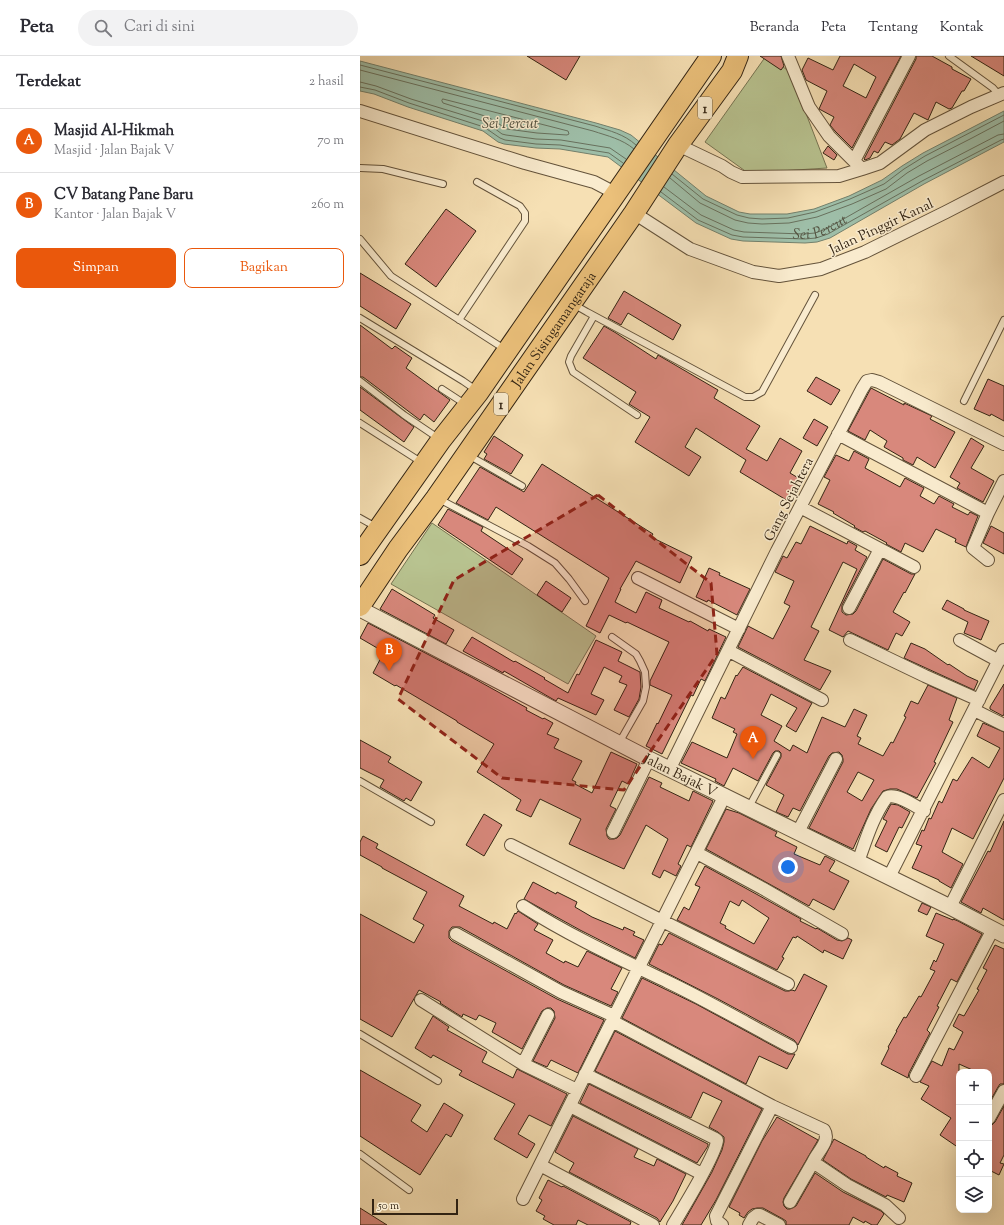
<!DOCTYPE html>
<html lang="id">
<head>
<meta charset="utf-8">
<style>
	:root { --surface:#fff; --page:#f2f2f3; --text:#2b2b33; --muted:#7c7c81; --line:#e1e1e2; --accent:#ea580c }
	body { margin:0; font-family:"Sorts Mill Goudy",serif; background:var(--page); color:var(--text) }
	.controls { position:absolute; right:12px; bottom:12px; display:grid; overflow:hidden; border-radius:8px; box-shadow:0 4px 16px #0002 }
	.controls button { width:36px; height:36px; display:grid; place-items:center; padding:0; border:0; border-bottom:1px solid var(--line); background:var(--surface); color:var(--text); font:20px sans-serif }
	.scale { position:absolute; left:12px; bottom:10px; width:86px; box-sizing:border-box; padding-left:4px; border:2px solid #332413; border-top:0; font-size:11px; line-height:14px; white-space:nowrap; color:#332413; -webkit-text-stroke:3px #f9ebce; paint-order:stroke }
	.you { position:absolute; left:428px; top:811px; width:14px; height:14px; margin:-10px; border:3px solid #fff; border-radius:50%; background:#1a73e8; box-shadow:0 0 0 6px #1a73e833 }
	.badge { display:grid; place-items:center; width:26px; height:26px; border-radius:50%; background:var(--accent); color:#fff; font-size:13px; font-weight:700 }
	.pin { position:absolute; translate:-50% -33px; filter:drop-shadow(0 1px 2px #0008) }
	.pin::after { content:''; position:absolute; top:21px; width:14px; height:12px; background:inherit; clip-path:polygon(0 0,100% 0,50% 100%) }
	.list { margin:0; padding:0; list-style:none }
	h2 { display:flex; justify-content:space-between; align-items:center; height:52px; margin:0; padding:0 16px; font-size:17px }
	h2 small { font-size:13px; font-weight:400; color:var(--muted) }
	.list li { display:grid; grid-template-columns:26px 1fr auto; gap:12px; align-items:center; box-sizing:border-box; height:64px; padding:0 16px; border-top:1px solid var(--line) }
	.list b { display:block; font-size:15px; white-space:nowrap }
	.list p { margin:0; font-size:13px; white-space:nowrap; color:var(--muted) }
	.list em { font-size:13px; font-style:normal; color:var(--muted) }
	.actions { display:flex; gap:8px; padding:12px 16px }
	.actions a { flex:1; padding:9px 0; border:1px solid var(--accent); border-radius:8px; text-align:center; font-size:14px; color:var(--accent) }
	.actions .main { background:var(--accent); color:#fff }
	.icon { flex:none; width:22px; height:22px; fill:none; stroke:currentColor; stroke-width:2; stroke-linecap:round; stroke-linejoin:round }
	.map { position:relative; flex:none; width:644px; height:1169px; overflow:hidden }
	header { display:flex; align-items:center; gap:24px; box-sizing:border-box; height:56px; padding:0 20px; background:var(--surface); border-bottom:1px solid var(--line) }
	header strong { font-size:19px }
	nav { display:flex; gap:22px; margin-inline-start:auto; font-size:14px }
	.search { width:280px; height:36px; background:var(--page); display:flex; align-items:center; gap:10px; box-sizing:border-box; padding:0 14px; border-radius:22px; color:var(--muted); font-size:15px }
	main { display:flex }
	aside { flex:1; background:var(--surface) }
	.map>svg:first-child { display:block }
</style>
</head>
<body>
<header>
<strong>Peta</strong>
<div class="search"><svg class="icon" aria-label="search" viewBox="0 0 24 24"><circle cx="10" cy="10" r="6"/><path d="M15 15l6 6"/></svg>Cari di sini</div>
<nav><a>Beranda</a><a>Peta</a><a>Tentang</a><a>Kontak</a></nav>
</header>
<main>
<aside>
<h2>Terdekat<small>2 hasil</small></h2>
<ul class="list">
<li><span class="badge">A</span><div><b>Masjid Al-Hikmah</b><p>Masjid · Jalan Bajak V</p></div><em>70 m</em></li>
<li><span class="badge">B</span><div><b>CV Batang Pane Baru</b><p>Kantor · Jalan Bajak V</p></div><em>260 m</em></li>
</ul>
<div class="actions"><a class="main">Simpan</a><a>Bagikan</a></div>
</aside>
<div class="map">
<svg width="644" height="1169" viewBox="0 0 644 1169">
	<rect width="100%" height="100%" fill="#f6e0b4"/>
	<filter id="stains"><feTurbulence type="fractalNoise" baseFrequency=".005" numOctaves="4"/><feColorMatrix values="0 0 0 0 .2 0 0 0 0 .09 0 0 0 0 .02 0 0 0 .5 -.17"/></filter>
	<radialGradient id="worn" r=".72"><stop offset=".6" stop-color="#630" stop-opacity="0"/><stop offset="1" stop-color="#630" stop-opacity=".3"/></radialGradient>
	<!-- green -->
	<path fill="#b8c390" stroke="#767452" d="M406 0H408L430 16 467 112 388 117 345 86Z
		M72 467 236 580 208 628 31 528Z"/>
	<!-- water -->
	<path fill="#9ebea8" stroke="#73806c" d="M0 5 236 67 260 74 271 79 346 140 379 156 390 158H427L454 153 489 140 522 124 542 110 563 97 644 55V86L564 128 470 182 457 186 445 187 383 185 371 183 336 167 248 101 200 93 176 92 144 88 138 86 123 75 48 51 14 38 0 35Z"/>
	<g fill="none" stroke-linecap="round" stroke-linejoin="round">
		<!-- shore -->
		<g stroke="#68715e" stroke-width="1">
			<path d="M0 9 235 70C250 75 264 78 276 89"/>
			<path d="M0 14 233 75C248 80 262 83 274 93"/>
			<path d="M0 26 16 30 51 43 126 66 142 78 146 79 176 83 201 84 250 92 266 103"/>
			<path d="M0 31 15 34 49 47 124 71 140 82 145 84 176 88 200 89 249 97 263 107"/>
			<path d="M83 43 208 75 209 78 207 79 177 77 147 73 128 61 83 47 82 45Z"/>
			<path d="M312 118 343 143 377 159 389 162 402 163 428 162 455 156 490 143 524 128 544 113 565 100 644 59"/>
			<path d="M310 122 340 147 375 164 388 167 402 168 429 167 457 161 492 148 526 133 547 117 567 105 612 82 644 65"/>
			<path id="s1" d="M304 131 341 159 374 174 384 176 444 178 455 177 466 173 559 120 638 79 644 78"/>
			<path d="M301 136 338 164 372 179 383 181 445 183 456 182 468 178 562 125 641 84 644 83"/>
		</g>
	</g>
	<!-- building -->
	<path fill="#d8887c" stroke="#332413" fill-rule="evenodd" d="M167 0H220L206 24Z
		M400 0H421L424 10 421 14Z
		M480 0H541L492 92 475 75 470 69 474 61 461 54 459 53 467 35 446 24 442 14 448 2 473 14ZM494 8 516 21 506 42 483 30Z
		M556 0H572L592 11V13L611 23 604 35H602L592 52 589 53 576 46 568 64 554 57 540 83 532 89 525 86 518 97 514 95 510 102 505 104 504 103 556 3Z
		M611 0H644V20Z
		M468 90 477 99 474 104 463 97Z
		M86 153 116 175 76 231 45 208Z
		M0 217 51 248 36 273 0 250Z
		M264 235 321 269 313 284 268 257 261 269 248 262Z
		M0 269 32 293 35 290 52 302 46 312 90 344 74 366 64 358 60 364 3 321H0Z
		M244 270 256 277 296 303 298 299 358 334 354 342 400 370 386 393 407 405 420 382 442 395 430 417 440 423 428 445 380 416 386 404 336 372 325 391 341 401 329 420 275 386 290 361 269 348 276 336 223 302Z
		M456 321 480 334 471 349 447 335Z
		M628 323 644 330V365L631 358 630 360 614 353Z
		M0 331 54 371 44 386 0 354Z
		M511 332 544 349V347L572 360 570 363 595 376 575 412 557 401 553 409 543 404V402L524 391 527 385 510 374 505 384 488 375Z
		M454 363 468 371 457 390 443 382Z
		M134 380 163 399 151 418 124 403 127 398 124 396Z
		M611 382 624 390 611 412 634 425 623 446 597 432 600 427 590 421Z
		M494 395 509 403 505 412 540 431 545 422 564 432 560 440 574 448 579 440 594 448 592 451 608 459 610 456 618 460 606 491 595 486 596 483 576 473 563 496 545 487 541 496 526 488 527 487 505 475 503 476 494 471 495 470 490 467 473 457 474 456 458 448 470 424 464 421 476 399 489 405Z
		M182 408 293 478 291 481 332 501 320 527 276 505 260 533H261L255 546 276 557 286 536 302 544 299 552 329 566 330 565 348 575 349 573 366 581 345 625 341 623 333 640 331 639 302 698 286 690 297 667 298 668 312 639 290 629V625L309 586 267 566 266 567 249 559 240 577 226 570 249 522 136 451 128 464 96 447 120 411 164 436Z
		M88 453 123 471 121 475 163 503 152 519 78 469Z
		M450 470 487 488 488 485 497 490 495 494 507 501 482 549V556L486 559 493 558 496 555 523 503 551 518H555L545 537 544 536 533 556 550 566 542 580 536 577 528 594 488 575 483 581 469 574 497 513 483 506 451 571 459 575 444 604 471 615 460 634 378 591 388 570 413 583 430 550 424 547 434 525 415 516 423 500 427 502 436 486 441 488Z
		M631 470 644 477V498L623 487Z
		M349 512 360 517 359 519 390 533 377 559 348 544 347 546 336 541Z
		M186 525 211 542 202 556 177 539Z
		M32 533 75 559 73 562 94 574 86 588 20 553Z
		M587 544 604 553V554L629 565 621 584 604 577 608 566 582 553Z
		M8 567 113 622 167 652 166 654 183 663 184 662 193 667 187 678 199 683 194 692 222 705 212 724 216 726 215 728 232 737 251 696 277 708 268 728 262 725 250 750 256 753 246 773 247 780 249 783H254L257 782 260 779 289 721 302 727 300 731 329 745 333 735 353 745 331 791 327 789 318 808 321 810 316 820 304 814 300 822 292 818 308 783 286 769 264 813 209 788 221 763 180 743 171 761 156 754 161 744 117 716 134 688 97 666V665L36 629 35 630 13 617 24 596 0 582Z
		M112 581 154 606 155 605 185 622 184 623 208 637 217 618 219 619 236 584 262 596 258 605 280 616 281 631 279 643 269 661 254 654 267 629 259 626 262 620 244 611 231 638 244 644 236 659 198 642 196 645 144 615 143 617 103 595Z
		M551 587 565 593 588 609 589 608 607 620 618 625 614 634 544 602Z
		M383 611 452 647 436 676 426 670 437 652 411 638 401 659 422 670 414 685 430 695 433 689 447 697 462 661 485 671 494 653 507 659 497 680 501 682 498 688 523 700 531 686 533 687 546 661 544 660 551 645 558 648 568 629 597 642 589 664 593 666 574 706 576 707 557 742 537 733H530L523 735 511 753 493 793 449 772 483 706V703L482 699 479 696 472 697 469 700 440 755 433 752 428 761 416 756 424 739 406 729 421 701V697L419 695H415L413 697 398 725 373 712 364 730 355 725 356 723 321 707 332 686 367 702 377 678 373 676 375 673 352 662 361 641 365 643 376 619 377 620ZM498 716 514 724 502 745 487 736Z
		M644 628V658L643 660 630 653V651Z
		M623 667 644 676V722L613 783 592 772 582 796 603 808 591 832 579 825V824L552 812 562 790 556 788 562 774 564 775 569 762 571 763 579 745 582 747 593 723 597 725 612 701 629 712 640 692 617 680Z
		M0 684 31 701 28 706 62 726 51 745 46 742 44 745 20 731 24 724 0 712Z
		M531 748 538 749 550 756 542 772 539 771 527 796 515 790 527 765 523 763Z
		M366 753 379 757 417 776 415 780 437 791 434 798 460 809 465 800 475 805 469 815 489 825 474 854 453 843 449 850 346 793Z
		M124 758 142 769 124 800 106 789Z
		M644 765V864L623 852 621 857 601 846 628 795 630 796Z
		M3 780 18 788 16 792 104 840 99 850 133 868 134 866 147 873 155 857 156 858 158 855 178 868 174 874 193 884 186 897 204 907 205 905 218 911 227 895 262 912 251 933 258 936 251 950 204 929 100 871H92L89 875V882L92 885 197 943 244 964 218 1017 191 1004 187 1011 173 1005 195 962 194 955 191 952H187L182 955 162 993 132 976 136 967 119 959 116 964 103 958 102 961 80 947 81 946 59 934 32 981 0 963V858L54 887 64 869 53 863 67 836 22 812V811L0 799V786Z
		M345 810 398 839 441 863 440 865 456 873 457 872 477 884 482 885 488 882 492 884 483 903 464 894 463 897 437 880 436 882 433 881 422 901 424 902 417 914 317 864 324 851 329 854 340 831 335 829ZM382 844 409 862 394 888 365 872 366 870 360 867 370 845 379 850Z
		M173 826 196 838 197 836 217 846 215 851 232 861 263 874 264 871 275 876 273 879 284 884 275 902 220 874 164 843Z
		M562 847 571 851 567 859 558 855Z
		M576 857 593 864V863L598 865 622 878 597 926 591 923 577 950 579 951 567 974 570 977 549 1017 548 1022 521 1008 529 992 528 991 537 975H536L544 961 546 962 559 940 561 941 575 915 570 913 574 904 576 906 584 888 566 880Z
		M309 877 425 935H429L432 934 435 935 444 918 467 930 438 989 434 984 358 943 289 908 299 888 302 889Z
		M635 889 644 893V1028H640L638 1031 629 1047V1016H617L599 1008V1092L580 1079 591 1062 561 1043 569 1030 560 1026 572 1005 582 1010 589 992 594 994 603 976 593 970 599 958 604 960 619 934 617 933 627 914 623 912Z
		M282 922 336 948 428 998H435L427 1013 399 1000 386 1028 262 962Z
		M73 960 89 971 87 974 127 996 122 1006 153 1022 157 1013 207 1038 191 1070 169 1059 158 1078 175 1088 167 1102 134 1083 155 1048 99 1019 102 1015 73 999 71 1002 55 992Z
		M255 975 402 1053 356 1144 341 1169H322L352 1116 362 1094 364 1086V1081L358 1076 349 1071 362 1045 343 1036 331 1062 235 1015Z
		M0 1014 61 1049 51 1065 67 1076 84 1047 103 1059 91 1081 86 1078 60 1119 0 1080Z
		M229 1028 348 1088V1090L337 1107 220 1047Z
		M644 1050V1099L640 1107 644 1108 639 1119 629 1114V1069H632L635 1066Z
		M213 1060 278 1093 274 1101 294 1110 297 1103 326 1118 313 1145 300 1166 297 1162 209 1116 214 1107 195 1096Z
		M417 1061 458 1084 424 1142 423 1146 424 1150 427 1153H430L436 1150 455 1117 483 1136 521 1155 524 1158 517 1169H512L505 1165 504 1167 493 1161 489 1169H426V1165L423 1163 403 1152H397L392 1153 388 1156 384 1162 379 1159 380 1157 369 1151 402 1085Z
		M474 1083 506 1100V1101L524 1112 525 1110 538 1117 537 1120 552 1127 544 1146 527 1139 526 1141 491 1123 463 1104Z
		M188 1124 202 1131 203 1130 271 1166 270 1169H228L218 1164 216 1169H194L183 1163 185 1160 176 1155 182 1144 179 1142Z
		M0 1152 27 1169H0Z"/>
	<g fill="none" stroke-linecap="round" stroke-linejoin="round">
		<!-- service casing -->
		<g stroke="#64533b" stroke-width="8">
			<path id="service" d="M589 0 633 32 639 39
				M0 112 23 113 83 128
				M0 183 31 220 146 294
				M213 248 227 256 385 341H393L402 336 455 239
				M234 260 211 300 209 306 213 316 277 359
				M0 262 103 325 116 334
				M99 264 165 165V157L160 150 117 126
				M0 325 44 359 78 382
				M82 333 105 348
				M604 345 644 264
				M0 367 61 406
				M110 400 162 430
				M79 443 168 490 195 507 209 523 225 545
				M0 462 16 471
				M252 581 276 598 280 605 285 616 286 631 283 645 259 687
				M0 725 71 766
				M389 751 417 699
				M0 978 78 1025
				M0 1098 49 1134"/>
		</g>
		<!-- minor casing -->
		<g stroke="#64533b" stroke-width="14">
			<path id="minor" d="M428 0 449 51 469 80 502 113
				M0 55 165 107 234 126 257 138
				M318 89 362 110 371 116 382 121 479 120 502 113 520 107 565 74 611 51 644 37
				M494 105 549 0
				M274 157 330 193 393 216 419 220 461 213 505 196 586 156 644 126
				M478 378 628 457 644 425
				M440 451 554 511
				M628 504 613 492 628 457
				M278 522 379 573
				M489 552 520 493
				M490 584 565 620 619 644
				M600 584 639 605
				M369 595 462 644
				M614 654 644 669
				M310 712 417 495 502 333 507 325 512 324 519 326 644 388
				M253 776 289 703
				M438 776 476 703
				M151 789 428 928
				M337 797 402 832 482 878
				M498 806C506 784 513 760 527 741 537 737 555 750 564 755
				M529 821 644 594
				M163 850C210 880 258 902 308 926 350 946 390 970 431 991
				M590 851 644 744
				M96 878 201 936 254 960
				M61 944 163 1008 217 1034
				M252 965 412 1050 464 1074C471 1085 457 1096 453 1106L487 1129 525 1149 539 1162
				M163 1008 188 959
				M225 1018 354 1082 357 1084C357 1097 322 1154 313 1169
				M556 1020 633 873
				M210 1050 342 1118
				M629 1062 644 1035
				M180 1109 293 1169
				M163 1143 365 739
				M430 1146 453 1106
				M362 1169 357 1165 356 1160 412 1050
				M389 1169 393 1162 397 1159H400L419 1169"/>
		</g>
		<!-- tertiary casing -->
		<g stroke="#64533b" stroke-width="17">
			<g id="tertiary">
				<path id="s2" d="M0 553 289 703 590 851 644 879"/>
			</g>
		</g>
		<!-- trunk casing -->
		<g stroke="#332413" stroke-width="22">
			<g id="trunk">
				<path d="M0 499 81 384 118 337 351 0"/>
				<path id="s3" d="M0 550 38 493 76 442 274 157 318 89 372 15 378 0"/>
			</g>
		</g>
		<!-- service -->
		<use href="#service" stroke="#f9ebce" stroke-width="6"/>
		<!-- minor -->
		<use href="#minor" stroke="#f9ebce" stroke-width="12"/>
		<!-- tertiary -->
		<use href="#tertiary" stroke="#f9ebce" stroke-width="15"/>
		<!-- trunk -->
		<use href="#trunk" stroke="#ebc07a" stroke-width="20"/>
	</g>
	<!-- marked area -->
	<path fill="#8f2418" fill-opacity="0.2" stroke="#8f2418" stroke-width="3" stroke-dasharray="8 5" stroke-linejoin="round" d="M238 439 351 527 357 598 264 734 142 722 38 643 94 524Z"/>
	<g text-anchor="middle" stroke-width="3" stroke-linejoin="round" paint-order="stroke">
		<!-- shield labels -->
		<g fill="#f9ebce" stroke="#6e604b" stroke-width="1">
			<rect x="338" y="41" width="14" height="22" rx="3"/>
			<rect x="134" y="337" width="14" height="22" rx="3"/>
		</g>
		<g font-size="13" font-weight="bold" fill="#332413">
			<text x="345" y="57">1</text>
			<text x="141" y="353">1</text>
		</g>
		<!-- street labels -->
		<g font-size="14" fill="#332413" stroke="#f9ebce">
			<text transform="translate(521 170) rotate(-25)" y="5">Jalan Pinggir Kanal</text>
			<text dy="5" stroke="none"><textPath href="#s3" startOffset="338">Jalan Sisingamangaraja</textPath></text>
			<text transform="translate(428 443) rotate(-63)" y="5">Gang Sejahtera</text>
			<text dy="5" stroke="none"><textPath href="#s2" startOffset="361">Jalan Bajak V</textPath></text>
		</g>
		<!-- water labels -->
		<g font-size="15" font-style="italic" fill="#535240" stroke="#f9ebce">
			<text x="150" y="72">Sei Percut</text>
			<text dy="5" stroke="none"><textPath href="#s1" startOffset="170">Sei Percut</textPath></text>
		</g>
	</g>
	<rect width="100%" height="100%" filter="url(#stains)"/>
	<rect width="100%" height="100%" fill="url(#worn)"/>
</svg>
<div class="controls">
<button>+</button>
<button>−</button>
<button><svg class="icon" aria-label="locate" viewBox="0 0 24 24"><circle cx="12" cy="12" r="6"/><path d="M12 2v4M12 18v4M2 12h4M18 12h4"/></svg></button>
<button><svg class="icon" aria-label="layers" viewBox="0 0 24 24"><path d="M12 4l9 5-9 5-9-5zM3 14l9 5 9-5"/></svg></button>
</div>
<div class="scale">50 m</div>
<div class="you"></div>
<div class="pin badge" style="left:393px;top:703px">A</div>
<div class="pin badge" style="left:29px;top:615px">B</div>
</div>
</main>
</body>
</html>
